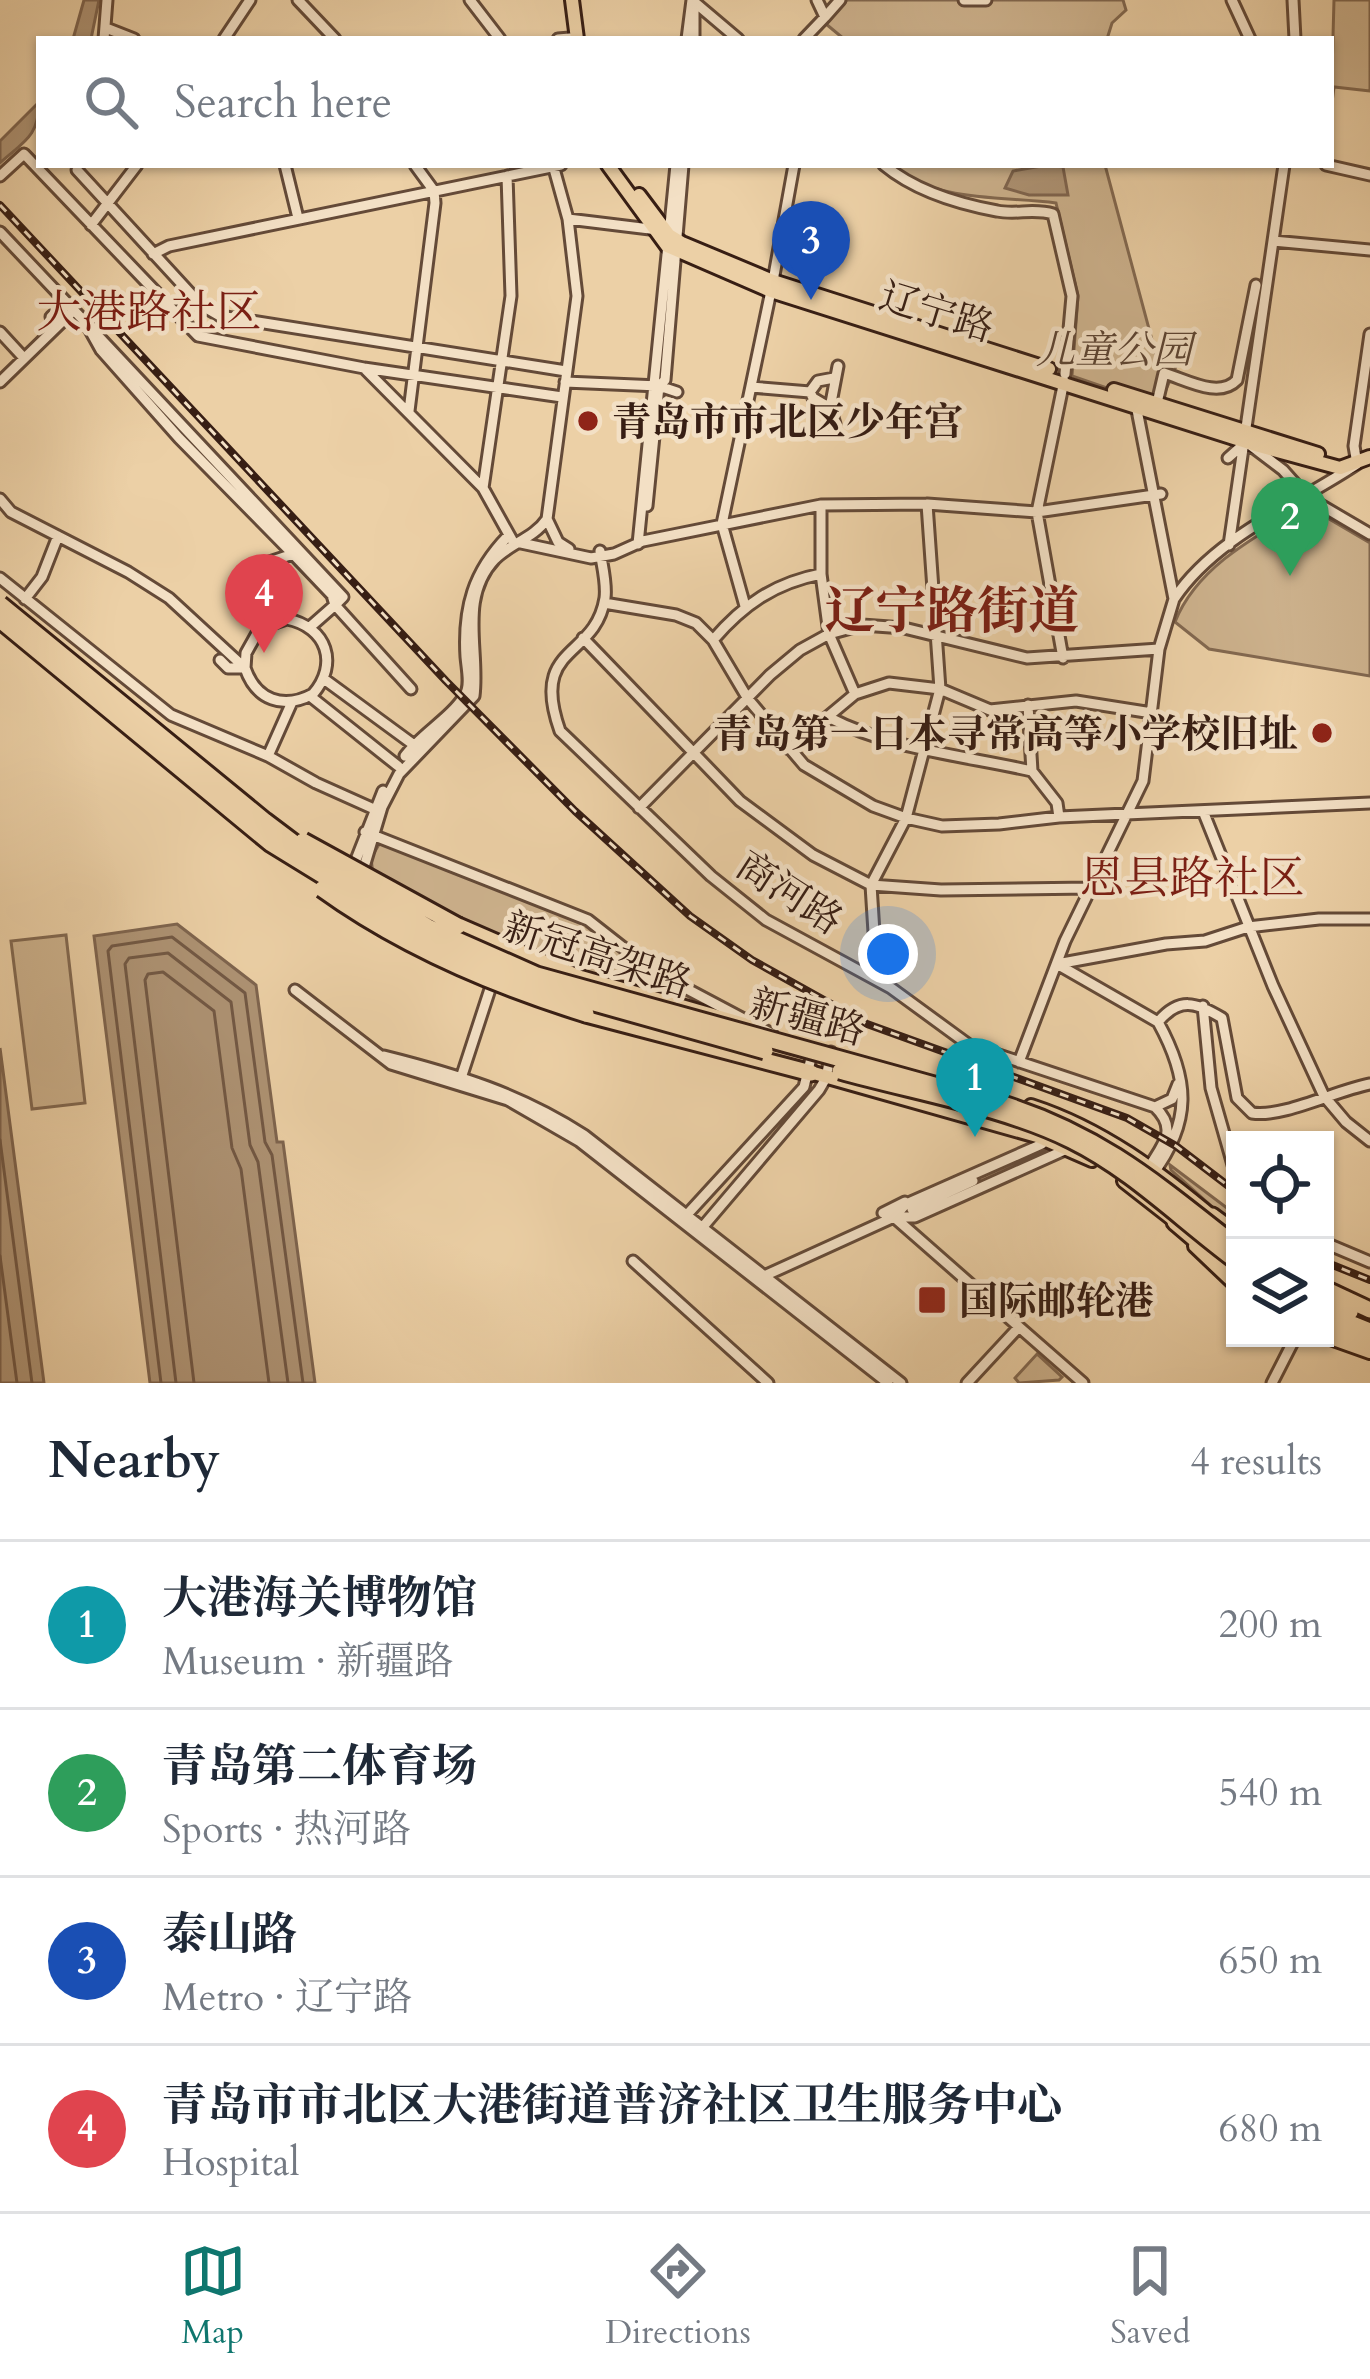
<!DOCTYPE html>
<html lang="en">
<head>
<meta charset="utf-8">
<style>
	:root { --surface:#fff; --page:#f2f2f3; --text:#1f2937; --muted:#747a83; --line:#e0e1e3; --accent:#0f766e }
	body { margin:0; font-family:Cardo,"Noto Serif SC",serif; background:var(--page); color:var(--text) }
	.controls { position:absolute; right:36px; bottom:36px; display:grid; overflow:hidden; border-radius:0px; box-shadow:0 3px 9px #0004 }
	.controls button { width:108px; height:108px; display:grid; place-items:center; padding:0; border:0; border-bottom:3px solid var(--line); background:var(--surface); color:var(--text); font:60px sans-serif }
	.you { position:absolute; left:888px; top:954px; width:42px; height:42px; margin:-30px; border:9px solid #fff; border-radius:50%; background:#1a73e8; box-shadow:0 0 0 18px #1a73e833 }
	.badge { display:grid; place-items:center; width:78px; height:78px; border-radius:50%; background:var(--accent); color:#fff; font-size:39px; font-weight:700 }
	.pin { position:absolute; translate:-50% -99px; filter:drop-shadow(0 3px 6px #0008) }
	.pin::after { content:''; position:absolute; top:63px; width:42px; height:36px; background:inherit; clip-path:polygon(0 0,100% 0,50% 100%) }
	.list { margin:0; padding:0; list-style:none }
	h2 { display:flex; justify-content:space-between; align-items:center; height:156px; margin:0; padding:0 48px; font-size:51px }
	h2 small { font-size:39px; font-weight:400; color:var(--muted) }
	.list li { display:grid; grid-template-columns:78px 1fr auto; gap:36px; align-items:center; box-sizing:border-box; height:168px; padding:0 48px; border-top:3px solid var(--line) }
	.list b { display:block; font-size:45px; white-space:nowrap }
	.list p { margin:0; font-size:39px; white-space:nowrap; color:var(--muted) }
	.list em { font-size:39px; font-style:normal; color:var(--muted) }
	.icon { flex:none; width:66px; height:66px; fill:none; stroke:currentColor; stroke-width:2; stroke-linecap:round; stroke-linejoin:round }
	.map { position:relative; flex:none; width:1370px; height:1383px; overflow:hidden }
	.search { position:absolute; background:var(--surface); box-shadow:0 3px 9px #0004; left:36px; right:36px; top:36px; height:132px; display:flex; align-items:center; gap:30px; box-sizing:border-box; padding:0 42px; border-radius:0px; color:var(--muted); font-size:45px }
	.sheet { height:828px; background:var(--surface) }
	nav { display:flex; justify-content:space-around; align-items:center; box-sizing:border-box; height:168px; border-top:3px solid var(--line); background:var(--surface); font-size:33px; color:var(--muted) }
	nav a { display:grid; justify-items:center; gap:6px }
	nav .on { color:var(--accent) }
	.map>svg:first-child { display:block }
</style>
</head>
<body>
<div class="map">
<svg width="1370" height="1383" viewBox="0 0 1370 1383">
	<rect width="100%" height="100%" fill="#ecd0a6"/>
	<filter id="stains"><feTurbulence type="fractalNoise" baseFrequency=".00167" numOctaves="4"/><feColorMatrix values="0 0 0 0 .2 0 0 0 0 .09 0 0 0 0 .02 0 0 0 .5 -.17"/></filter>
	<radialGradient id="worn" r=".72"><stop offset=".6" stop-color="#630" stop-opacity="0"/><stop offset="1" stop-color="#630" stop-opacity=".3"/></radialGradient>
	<!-- green -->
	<path fill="#cdb28d" stroke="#826850" stroke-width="3" d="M847 0H1123L1126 10 1112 23 1107 39H844L826 24Z
		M1334 0H1370V91L1334 87 1331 110Z
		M892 165H1105L1156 355 1177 364 1159 406 1072 376 1078 296 1056 203C1004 196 935 203 892 165Z
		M1307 506 1370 543V676L1209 649 1175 622C1197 566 1258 535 1307 506Z
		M381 841 592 926 663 980 712 1008 535 958 373 875 371 858Z
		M66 935 85 1103 32 1109 11 941Z
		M1170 1165 1235 1214V1227L1171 1170Z
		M1037 1354 1062 1377 1059 1380 1019 1383 1015 1378Z"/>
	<!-- water -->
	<path fill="#ae9374" stroke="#7e644e" stroke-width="3" d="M84 0H99L91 39H73Z
		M39 102C39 137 23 142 0 163V141Z
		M1047 165 1063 167 1068 195H1029L1005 188 1013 171Z
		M177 924 256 985 277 1142H283L315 1383H150L94 936Z
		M0 1048 44 1383H0Z"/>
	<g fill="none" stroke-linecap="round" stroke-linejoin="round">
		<!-- shore -->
		<path stroke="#725844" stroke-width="3" d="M0 1140 32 1383
			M0 1256 17 1383
			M161 1383 108 951 112 946 172 937 245 993 265 1142 272 1155 303 1383
			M176 1383 125 964 129 958 168 953 231 1002 250 1145 258 1162 288 1383
			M194 1383 145 980 148 974 163 972 214 1011 232 1148 241 1169 269 1383"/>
		<!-- minor casing -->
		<g stroke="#644a38" stroke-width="15">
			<path id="minor" d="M298 0 335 39
				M470 0 500 39
				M692 0 738 39
				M964 0H986
				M1232 0 1250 39
				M1293 0 1295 39
				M694 11V39
				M825 17 840 0
				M106 28 134 39
				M104 39 107 0
				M224 39 250 0
				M558 39 570 38
				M687 39 692 0
				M804 39 825 17 817 0
				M285 165 298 218
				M884 165C914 190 959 204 997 211 1016 215 1034 208 1053 214L1072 296 1065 374
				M1326 165 1370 175
				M77 170 201 305 220 316 566 371
				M0 176 24 154 198 336 364 368 562 397
				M568 219 658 230
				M91 225 137 165
				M0 232 86 323 101 350 179 438 293 554
				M1273 241 1370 250
				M153 254 169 246 561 165
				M773 281 794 165
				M51 317 67 303
				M86 323 343 597 335 605 411 689
				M0 332 23 357
				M364 368 483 488 512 540
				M0 382 74 310
				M565 382 659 386 677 392
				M751 387 810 392
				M1157 403 1164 373C1187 380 1219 399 1237 380L1256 285
				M830 408 813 398 810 392 818 381 834 378
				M409 411 435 203 434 191 415 165
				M835 424 830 408 838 366
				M1228 458 1246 442 1283 470 1307 497 1370 534
				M483 488 511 296 507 176
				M0 499 11 512 128 572 169 598 245 668C256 700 283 710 313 694 339 664 327 627 287 619L260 628 246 653 245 668
				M821 505V574L829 634 855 694
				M647 506 659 386 665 380 683 165
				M547 519 558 542 569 549
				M521 543 591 558 614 554 643 541 821 505 927 504 1037 512 1161 494
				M638 544 676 165
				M1229 545 1284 165
				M600 551C602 565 607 583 605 598 595 660 529 644 560 731L711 876 766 920 891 988 969 1045 1155 1107
				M269 562 293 554 332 595 335 605 310 627
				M0 578 171 715 268 756 316 783 374 809
				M25 599 42 577 58 536
				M1174 599C1215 537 1297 504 1357 464L1354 446 1370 334
				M604 603 676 615 696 623 713 640 748 699 804 765 873 806 906 818 942 826 999 824 1059 817 1370 803
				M745 606 722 524 771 291
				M583 638 740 801 813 855 871 885 941 890 1090 888
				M713 640C744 604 775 583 821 574
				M1063 658 1037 512 1064 381
				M220 660 228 668H245
				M324 679 414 745
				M310 696 398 766
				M1028 705 1032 771 1057 803 1059 817
				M828 717C889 749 965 756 1032 771
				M789 749 855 694 889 683 940 689 990 710 1076 701 1152 713
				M268 756 292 702
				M405 756C421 734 451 718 465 695 471 685 467 669 466 657 463 608 473 572 508 536
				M639 808 770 675 800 650 829 634 862 625 904 628 1027 658 1159 649
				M1203 811 1273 986 1324 1096 1346 1122 1370 1141
				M365 832 588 920 653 971 772 1034
				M352 870 383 791
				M361 877 382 807 399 774 474 696C480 651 458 598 495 559 511 543 534 538 547 519L577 296 568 219 553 165
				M1057 964 1166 944 1205 941 1248 927 1319 919H1370
				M1057 964 1158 1022C1190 1080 1192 1122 1152 1175
				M877 980 871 885 906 818 940 689 927 504
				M295 990 391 1064 508 1100 579 1141 888 1383
				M1203 1006 1211 1088 1235 1172
				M1158 1022C1179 997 1196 1002 1222 1018L1237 1098 1252 1113C1283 1118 1337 1090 1370 1084
				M384 1056C456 1074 521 1094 584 1135L901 1383
				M1019 1062 1065 941 1143 781 1159 649 1174 599 1136 405
				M461 1078 493 980
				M1155 1107 1172 1099 1178 1084
				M1045 1139 1042 1144 906 1204 894 1217H915L1067 1149
				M1148 1169C1162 1145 1179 1130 1155 1107
				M912 1209 973 1181
				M883 1213 905 1202
				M683 1219 804 1087 813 1050
				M701 1229 819 1090 826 1078 831 1052
				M1325 1243 1370 1262
				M633 1261 768 1383
				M762 1277 894 1217 1083 1383
				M967 1383 1018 1328
				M1272 1383 1295 1338"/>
		</g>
		<!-- major casing -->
		<g stroke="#371e14" stroke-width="18">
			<path id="major" d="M572 0 577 39
				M608 165 667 246 681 252 771 291 1259 446 1340 468 1370 457
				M639 195 669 235 682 243 773 281 1049 369
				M1114 390 1318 454
				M803 1070 1037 1136 1092 1160
				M1031 1106C1102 1129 1159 1172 1216 1220
				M1124 1181 1179 1224
				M1195 1246 1235 1284
				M1325 1336 1370 1352"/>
		</g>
		<!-- highway casing -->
		<g stroke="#371e14" stroke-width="21">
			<path id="highway" d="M458 926 579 978 749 1027
				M586 1014 811 1073
				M1212 1216 1235 1233
				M1175 1222 1235 1273
				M1325 1289 1370 1310
				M1325 1301 1350 1312
				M1325 1313 1370 1331
				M1325 1327 1370 1342"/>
		</g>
		<!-- minor -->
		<use href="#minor" stroke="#f3e0c5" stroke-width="9"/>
		<!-- major -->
		<use href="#major" stroke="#ecd0a6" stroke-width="12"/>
		<!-- highway -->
		<use href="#highway" stroke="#ecd0a6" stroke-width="15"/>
		<!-- rail casing -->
		<g stroke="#371e14" stroke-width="8">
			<path id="rail" d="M0 205 446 681 575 811 690 916 752 960 867 1024 1127 1118 1176 1146 1235 1191
				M1325 1262 1370 1280"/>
		</g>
		<!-- rail -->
		<use href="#rail" stroke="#f3e0c5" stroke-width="3" stroke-dasharray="9" stroke-linecap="butt"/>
		<!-- highway-bridge casing -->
		<g stroke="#371e14" stroke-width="21" stroke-linecap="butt">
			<path id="highway-bridge" d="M0 604 265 821 322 864 428 927 537 975 1003 1104C1101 1135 1156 1183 1235 1245
				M0 620 270 843 418 934 548 990 765 1051
				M303 841 458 926
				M322 889C401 946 492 985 586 1014
				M840 1071C914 1092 1002 1106 1071 1140 1132 1170 1181 1220 1235 1260"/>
		</g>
		<!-- highway-bridge -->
		<use href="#highway-bridge" stroke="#ecd0a6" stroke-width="15"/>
	</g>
	<!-- markers -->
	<g fill="#8f2418" stroke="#f3e0c5" stroke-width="4.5">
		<circle cx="588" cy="421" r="12"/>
		<circle cx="1322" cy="733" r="12"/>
		<rect x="917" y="1285" width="30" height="30" rx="6"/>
	</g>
	<g text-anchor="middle" stroke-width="9" stroke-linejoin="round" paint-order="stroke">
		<!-- street labels -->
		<g font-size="39" fill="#371e14" stroke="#f3e0c5">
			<text transform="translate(937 311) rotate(17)" y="14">辽宁路</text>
			<text transform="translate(790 892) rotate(33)" y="14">商河路</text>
			<text transform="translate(598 954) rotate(18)" y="14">新冠高架路</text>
			<text transform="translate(808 1016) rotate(15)" y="14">新疆路</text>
		</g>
		<!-- park labels -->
		<g font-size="39" font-style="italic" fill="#5c4332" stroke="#f3e0c5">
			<text x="1114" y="363">儿童公园</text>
		</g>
		<!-- poi labels -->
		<g font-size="39" font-weight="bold" fill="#371e14" stroke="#f3e0c5" text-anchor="start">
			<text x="612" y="435">青岛市市北区少年宫</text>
			<text x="1298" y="747" text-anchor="end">青岛第一日本寻常高等小学校旧址</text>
			<text x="959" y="1314">国际邮轮港</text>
		</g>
		<!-- quarter labels -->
		<g font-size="45" fill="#7a1f14" stroke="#f3e0c5">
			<text x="149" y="327">大港路社区</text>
			<text x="1192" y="893">恩县路社区</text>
		</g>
		<!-- district labels -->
		<g font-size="51" font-weight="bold" fill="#7a1f14" stroke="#f3e0c5">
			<text x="952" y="628">辽宁路街道</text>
		</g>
	</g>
	<rect width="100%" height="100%" filter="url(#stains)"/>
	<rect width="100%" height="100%" fill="url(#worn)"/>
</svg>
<div class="controls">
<button><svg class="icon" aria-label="locate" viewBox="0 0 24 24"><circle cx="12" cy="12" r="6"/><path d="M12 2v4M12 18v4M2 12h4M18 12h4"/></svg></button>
<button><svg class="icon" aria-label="layers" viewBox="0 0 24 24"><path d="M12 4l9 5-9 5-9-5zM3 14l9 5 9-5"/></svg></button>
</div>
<div class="you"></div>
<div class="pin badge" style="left:975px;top:1137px;background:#0f9aa8">1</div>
<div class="pin badge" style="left:1290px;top:576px;background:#2e9e5b">2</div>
<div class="pin badge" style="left:811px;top:300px;background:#1a4fb4">3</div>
<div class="pin badge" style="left:264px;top:653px;background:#e0444e">4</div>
<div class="search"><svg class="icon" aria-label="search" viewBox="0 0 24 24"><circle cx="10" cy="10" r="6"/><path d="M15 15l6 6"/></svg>Search here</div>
</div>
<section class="sheet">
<h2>Nearby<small>4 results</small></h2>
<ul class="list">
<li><span class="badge" style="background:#0f9aa8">1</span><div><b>大港海关博物馆</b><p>Museum · 新疆路</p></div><em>200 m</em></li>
<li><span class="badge" style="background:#2e9e5b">2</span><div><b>青岛第二体育场</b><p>Sports · 热河路</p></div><em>540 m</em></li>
<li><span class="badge" style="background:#1a4fb4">3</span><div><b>泰山路</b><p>Metro · 辽宁路</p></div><em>650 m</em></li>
<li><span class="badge" style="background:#e0444e">4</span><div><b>青岛市市北区大港街道普济社区卫生服务中心</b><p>Hospital</p></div><em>680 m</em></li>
</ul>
</section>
<nav>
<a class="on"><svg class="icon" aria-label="map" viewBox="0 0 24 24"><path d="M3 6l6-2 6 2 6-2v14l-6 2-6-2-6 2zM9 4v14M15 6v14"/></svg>Map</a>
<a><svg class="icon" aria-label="directions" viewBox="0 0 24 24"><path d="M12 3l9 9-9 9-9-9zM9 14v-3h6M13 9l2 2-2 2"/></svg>Directions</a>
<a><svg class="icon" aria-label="saved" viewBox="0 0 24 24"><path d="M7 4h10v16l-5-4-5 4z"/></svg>Saved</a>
</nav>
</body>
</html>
